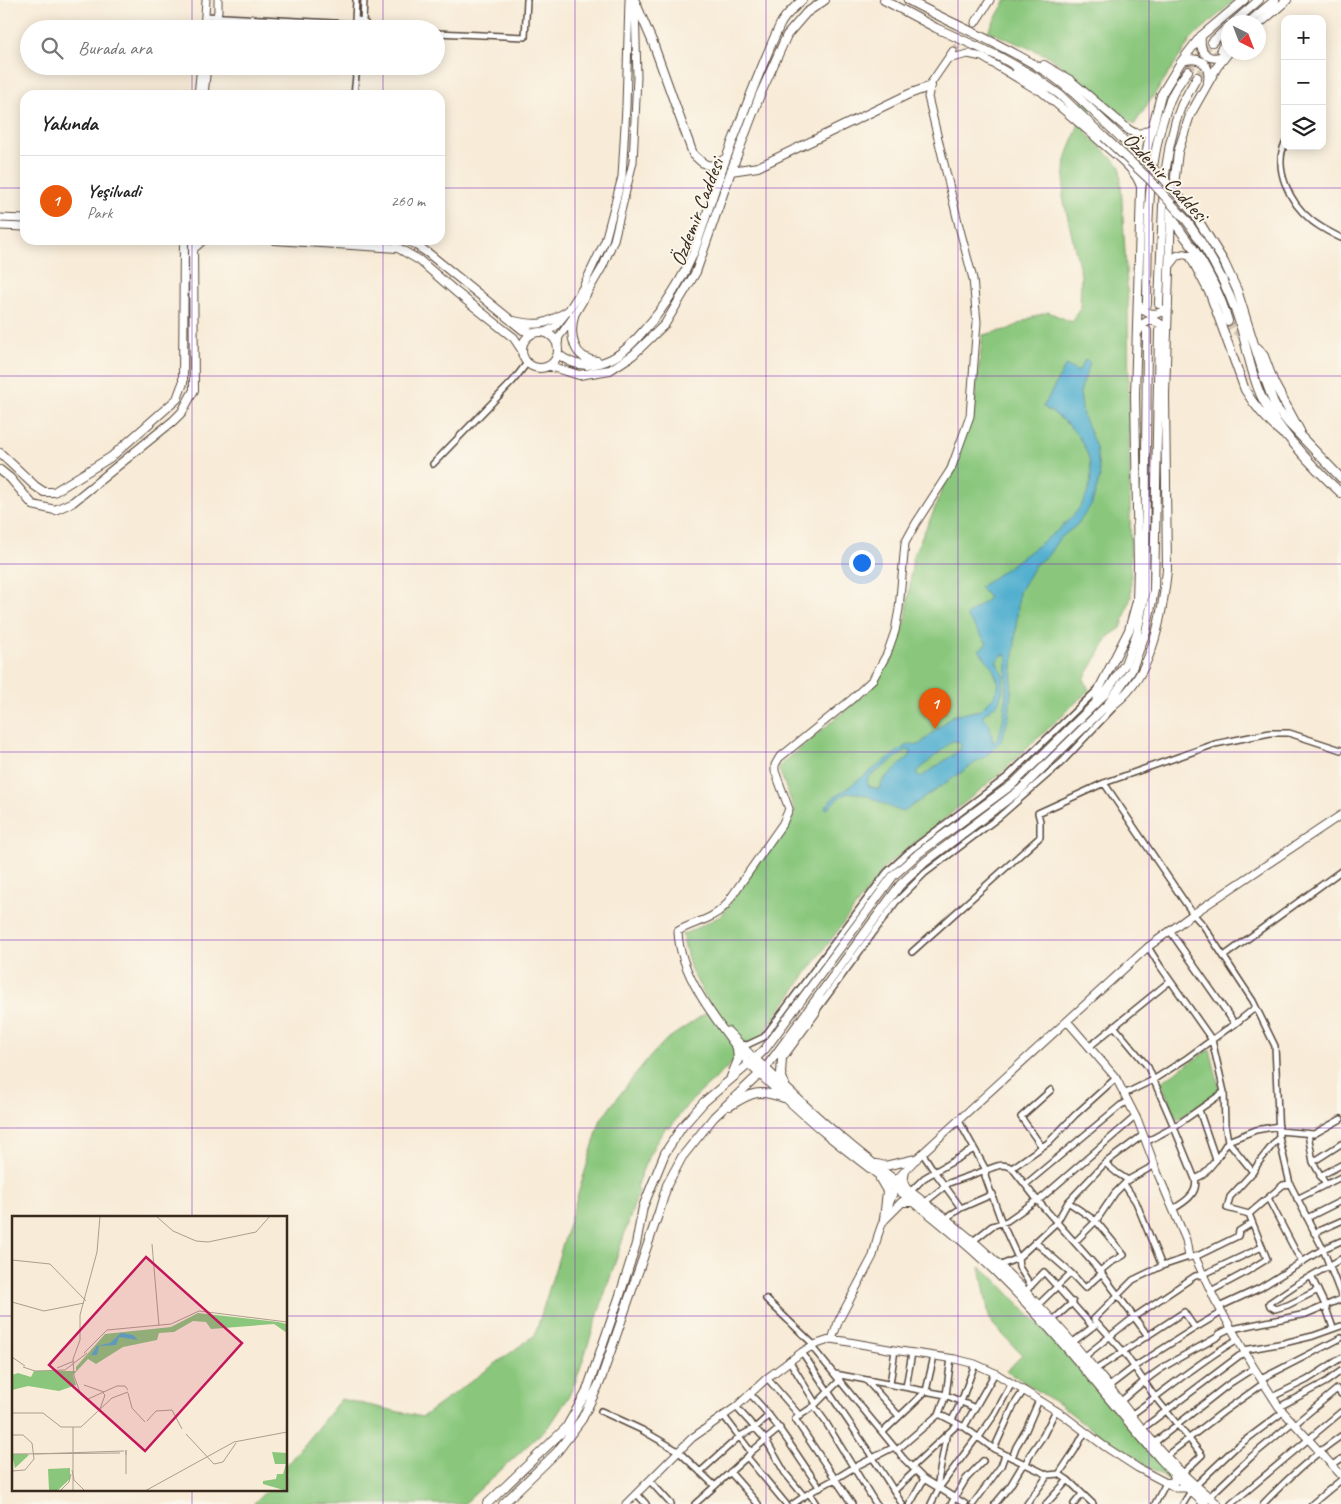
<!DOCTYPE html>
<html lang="tr">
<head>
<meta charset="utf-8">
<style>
	:root { --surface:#fff; --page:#f6f6f6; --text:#222; --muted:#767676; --line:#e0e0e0; --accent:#ea580c }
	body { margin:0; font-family:Caveat,sans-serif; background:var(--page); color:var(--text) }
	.controls { position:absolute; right:15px; top:15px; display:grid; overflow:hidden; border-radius:10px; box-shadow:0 2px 12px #0003 }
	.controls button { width:45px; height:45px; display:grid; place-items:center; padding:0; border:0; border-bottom:1px solid var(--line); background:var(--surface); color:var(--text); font:25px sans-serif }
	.compass { position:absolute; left:1221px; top:15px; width:45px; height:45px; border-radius:50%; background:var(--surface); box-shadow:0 2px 12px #0003; rotate:138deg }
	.you { position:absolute; left:861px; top:562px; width:18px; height:18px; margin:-12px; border:4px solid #fff; border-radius:50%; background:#1a73e8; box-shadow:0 0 0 8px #1a73e833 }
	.badge { display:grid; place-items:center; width:32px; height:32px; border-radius:50%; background:var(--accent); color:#fff; font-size:16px; font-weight:700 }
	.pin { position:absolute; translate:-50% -41px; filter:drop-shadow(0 1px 2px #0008) }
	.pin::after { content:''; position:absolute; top:26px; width:18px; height:15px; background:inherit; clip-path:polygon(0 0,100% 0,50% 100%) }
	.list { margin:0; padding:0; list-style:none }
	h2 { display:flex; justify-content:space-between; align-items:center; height:65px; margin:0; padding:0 20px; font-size:21px }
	h2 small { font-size:16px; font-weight:400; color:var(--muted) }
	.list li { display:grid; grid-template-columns:32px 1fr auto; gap:15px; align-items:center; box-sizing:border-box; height:90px; padding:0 20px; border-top:1px solid var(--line) }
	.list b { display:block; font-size:19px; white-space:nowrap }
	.list p { margin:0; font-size:16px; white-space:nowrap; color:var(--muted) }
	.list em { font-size:16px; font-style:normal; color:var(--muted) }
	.icon { flex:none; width:28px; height:28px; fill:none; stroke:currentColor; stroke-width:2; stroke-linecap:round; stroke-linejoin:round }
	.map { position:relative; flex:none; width:1341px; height:1504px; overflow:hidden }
	.search { position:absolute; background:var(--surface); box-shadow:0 2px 12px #0003; left:20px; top:20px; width:425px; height:55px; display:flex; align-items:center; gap:12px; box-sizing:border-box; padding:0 18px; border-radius:28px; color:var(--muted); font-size:19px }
	.panel { position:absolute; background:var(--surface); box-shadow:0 2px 12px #0003; left:20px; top:90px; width:425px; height:155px; border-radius:15px }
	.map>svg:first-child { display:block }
</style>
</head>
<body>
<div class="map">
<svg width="1341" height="1504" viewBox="0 0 1341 1504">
	<rect width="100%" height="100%" fill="#fbf7ec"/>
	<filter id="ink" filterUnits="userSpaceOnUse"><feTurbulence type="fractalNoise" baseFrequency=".02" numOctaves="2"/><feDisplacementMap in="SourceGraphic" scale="10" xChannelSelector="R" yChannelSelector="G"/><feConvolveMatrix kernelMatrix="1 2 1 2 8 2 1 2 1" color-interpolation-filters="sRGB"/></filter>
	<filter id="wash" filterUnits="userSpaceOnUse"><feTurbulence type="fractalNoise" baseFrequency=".0096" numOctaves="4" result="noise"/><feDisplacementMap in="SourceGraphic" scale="20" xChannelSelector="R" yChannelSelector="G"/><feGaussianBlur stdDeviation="1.12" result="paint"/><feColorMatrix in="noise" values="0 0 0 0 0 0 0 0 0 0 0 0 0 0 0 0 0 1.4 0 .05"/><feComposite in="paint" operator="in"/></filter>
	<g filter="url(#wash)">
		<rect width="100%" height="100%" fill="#f8ebd7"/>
		<!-- green -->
		<path fill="#8ac77d" stroke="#62784e" d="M1006 0H1235L1192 38 1134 125 1094 91 1086 133 1120 166 1128 304 1131 597 1121 628 1109 636 1084 679 1089 690 999 775 886 866 836 933 761 1036 688 1104 669 1129 666 1127C653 1146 643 1166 636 1188L639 1190 577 1378 568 1398 551 1424 464 1504H253L267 1490H286V1466L341 1399 422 1417 535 1335 601 1119 646 1061 666 1040 712 1009 691 970 682 935 721 916 795 811 778 767 867 692 896 652 906 620 913 556 933 513 974 405 983 335 1009 329 1030 318 1048 312 1072 322 1080 310 1081 275 1063 197 1066 159 1078 126 1085 83 1048 56 988 31Z
			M1210 1049 1220 1091 1177 1120 1161 1082Z
			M980 1267 991 1275 1060 1347 1171 1477 1170 1481 1089 1427 1060 1405 1007 1371 1022 1355 990 1321Z"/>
		<!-- water -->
		<path fill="#51afcf" stroke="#466c76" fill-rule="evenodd" d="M1085 360 1090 363 1080 392 1083 416 1096 447 1100 477 1092 504 1077 525 1059 539 1049 554 1035 565 1019 592 1009 717 1001 741 987 755 903 812C874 804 853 775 828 809L825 808 832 799 904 747 911 744 919 745 952 716 980 710 994 696 999 684 992 667 979 650 987 643 966 616 989 598 980 587C997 575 1014 563 1030 551 1063 527 1104 500 1087 453 1079 432 1063 418 1043 407L1066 365 1078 372ZM1004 654 1007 656V665C1006 684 1007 732 993 743L990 725 982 716 998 703 1003 690 1004 675 996 661ZM952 741H957L961 745 960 750 921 777 917 775V772ZM907 750 911 751 910 756 883 780 880 788 878 789 869 786 867 782 868 778Z"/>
	</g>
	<g filter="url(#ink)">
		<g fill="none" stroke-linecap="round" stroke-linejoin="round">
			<!-- secondary-tunnel -->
			<path stroke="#d2c4b2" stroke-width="7" stroke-dasharray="7 3.5" stroke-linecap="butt" d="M953 51 975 23"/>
			<!-- primary-tunnel -->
			<path stroke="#d2c4b2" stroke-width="8" stroke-dasharray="8 4" stroke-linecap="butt" d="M1188 71 1212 42
				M1197 77 1221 49
				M1228 321 1233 329 1257 347"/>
			<!-- street casing -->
			<g stroke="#57473a" stroke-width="8">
				<path id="street" d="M205 16 351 24
					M355 21 356 0
					M363 21 364 0
					M349 29 351 24 358 20 365 23 369 29
					M436 33 525 37 527 0
					M354 95 357 66
					M1285 143C1273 169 1290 203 1311 220 1319 227 1331 233 1341 238
					M433 464 513 381 527 363
					M1104 783 1193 914 1203 925 1253 1001 1275 1046 1279 1137 1290 1184 1323 1249 1341 1295
					M1170 931 1235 1024
					M912 952 1040 837V821L1038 813 1104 783 1215 744 1270 733H1289L1341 750
					M1224 956 1341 871
					M819 1007 896 902 925 873 999 817 1062 762 1113 708
					M1114 1026 1148 1067 1171 1120 1195 1179
					M741 1044 747 1045 764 1037 887 872 912 849 1007 777 1098 689
					M1089 1047 1170 981
					M1224 1092 1225 1124 1228 1141 1253 1172
					M1124 1094 1153 1080 1187 1058 1227 1029 1235 1024 1256 1007
					M1199 1110 1216 1160
					M1279 1131 1314 1134 1341 1119
					M1308 1134 1313 1162 1326 1185
					M1146 1142 1174 1127 1224 1092 1212 1040 1160 966 1148 947
					M1042 1147 1021 1117 1051 1090
					M923 1154 934 1171 961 1208
					M1313 1162 1341 1144
					M1105 1163 1117 1173 1128 1180
					M1012 1168 1049 1142 1075 1115 1116 1078
					M1320 1176 1341 1165
					M1026 1184 1121 1105 1128 1102
					M1124 1184 1136 1202 1162 1266
					M910 1192 924 1178 974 1149
					M1268 1198 1296 1252 1303 1262
					M1297 1199 1341 1177
					M1038 1201 1136 1116
					M1068 1202 1105 1163 1143 1135
					M924 1203 949 1183 986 1170 959 1121
					M1173 1209C1183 1203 1199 1194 1195 1179L1203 1175 1216 1160 1228 1141 1256 1130 1279 1126
					M1249 1214 1227 1208 1230 1197 1253 1172 1259 1162 1279 1137
					M1249 1214 1283 1185 1290 1184
					M1307 1218 1341 1201
					M945 1219 961 1208 993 1194
					M1314 1233 1341 1221
					M973 1241 992 1226 1007 1221 1037 1200
					M1035 1242 1071 1273 1085 1288 1102 1273
					M1075 1242 1096 1221 1115 1193 1128 1180 1155 1165
					M999 1266 1018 1258 1057 1222 1068 1202 1096 1221 1124 1255 1110 1263 1100 1271
					M1311 1276 1325 1305 1333 1328
					M1031 1286 1019 1267 1018 1258 1002 1223 985 1176 986 1170C995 1167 1003 1162 1012 1168L1038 1201 1100 1271 1148 1336
					M1318 1290 1288 1305 1275 1309 1270 1306 1269 1303 1297 1284 1341 1259
					M1211 1291 1241 1275 1267 1259 1249 1214
					M1025 1292 1044 1272 1093 1327
					M766 1299 814 1345
					M1038 1305 1071 1273
					M1219 1307 1260 1288 1323 1249 1341 1241
					M1052 1321 1073 1302
					M1195 1328 1222 1312
					M1232 1329 1306 1314 1341 1299
					M1072 1343 1095 1325
					M812 1347 904 1459 924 1479 965 1504
					M1244 1350 1284 1343 1313 1336 1341 1326
					M802 1352C835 1403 871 1452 902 1504
					M1084 1357 1134 1317 1195 1276 1202 1275 1262 1247
					M789 1360 816 1404
					M1095 1370 1184 1312 1195 1328 1134 1367 1108 1387
					M835 1374 946 1395 975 1408
					M767 1378 800 1416
					M1261 1379 1341 1338
					M840 1380 814 1406 795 1419 852 1504
					M866 1380 899 1416
					M890 1384 895 1350
					M906 1387 912 1353
					M750 1394C778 1422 797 1456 820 1488
					M1272 1397 1307 1380 1341 1358
					M1120 1402C1137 1387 1154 1372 1174 1361 1189 1352 1204 1345 1219 1336V1334L1231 1328
					M814 1406 825 1421 876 1504
					M736 1407 766 1440 785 1473 804 1496
					M1279 1407 1326 1382 1341 1371
					M601 1411 642 1430 678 1451 715 1486
					M939 1414 964 1427 994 1449 1048 1475
					M723 1415 751 1452
					M1131 1415C1166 1390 1200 1361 1238 1339
					M952 1420 961 1402 975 1364
					M1295 1424 1337 1389 1341 1394
					M964 1427 995 1373
					M1142 1429 1239 1356 1245 1353
					M883 1432 926 1391 934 1356
					M979 1437 995 1414 1012 1383
					M1154 1443 1229 1384 1254 1368
					M994 1449 1014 1405 1024 1390
					M897 1450 939 1414 946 1395 951 1358
					M1166 1456 1223 1412 1264 1383
					M747 1457 786 1504
					M1012 1458 1016 1447 1026 1430 1039 1400
					M1332 1465 1341 1459
					M912 1467 958 1424
					M700 1472 740 1436 755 1428 769 1415
					M730 1472 758 1504
					M1059 1474 1068 1480 1093 1504
					M1182 1474 1202 1455 1155 1397 1123 1351 1094 1319 1133 1280 1162 1266 1189 1257H1195L1238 1236 1239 1231 1252 1223
					M650 1481 671 1504
					M1195 1486 1235 1448 1283 1412
					M937 1487 946 1437
					M894 1491 915 1471
					M809 1493 816 1504
					M637 1494 646 1504
					M1209 1497 1251 1457 1293 1422
					M695 1504 747 1457 751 1452 780 1428
					M793 1504 809 1493 835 1479 853 1468 894 1447
					M910 1504 924 1479
					M931 1504 939 1488 977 1437
					M951 1504 966 1479 983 1461
					M973 1504 1001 1466 1005 1455
					M995 1504 1010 1486 1022 1466 1026 1464 1029 1456 1043 1436 1056 1410
					M1027 1504 1048 1475 1059 1474 1075 1450 1085 1432
					M1046 1504 1068 1480
					M1074 1504 1082 1494
					M1155 1504 1166 1483
					M1183 1504 1191 1491
					M1231 1504 1341 1412
					M1263 1504C1287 1479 1312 1456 1341 1436
					M1312 1504 1341 1480"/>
			</g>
			<!-- secondary casing -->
			<g stroke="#57473a" stroke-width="9">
				<path id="secondary" d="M975 23 990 0
					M204 29 206 0
					M214 29 218 11V0
					M948 59 968 54 982 57 1037 90
					M198 95 201 66
					M204 95 207 66
					M0 218 25 219
					M0 226 25 227
					M545 332 555 327 568 311 582 289 605 241 622 177 626 107 629 0
					M558 344 559 337 574 316 603 266 614 240 633 162 637 77 635 4
					M1067 1021 1116 1078 1138 1121 1158 1174 1186 1240 1189 1257
					M728 1031 755 1059
					M749 1064C722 1028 679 977 678 931 696 921 710 921 725 906L783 823 789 809 775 771V765L779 758 852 699 873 679 887 654 895 631 899 609 905 543 916 523 951 469 970 416 977 322 973 279 959 226 928 97 931 83 953 51
					M1195 1257 1215 1300 1254 1368 1279 1407 1341 1475
					M832 1339 839 1320 873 1256 878 1235 899 1177 916 1159 1148 947 1193 914 1341 815
					M626 1504 692 1438 736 1407 767 1378 802 1352 814 1345 832 1339 900 1351 955 1359 975 1364 995 1373 1039 1400 1063 1415 1104 1446 1138 1468 1176 1488H1188"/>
			</g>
			<!-- primary casing -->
			<g stroke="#57473a" stroke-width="10">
				<path id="primary" d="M884 0 936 28 1000 57 1035 77 1060 95 1104 137
					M908 0C952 24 998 42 1040 68 1067 84 1089 108 1112 129
					M635 1 653 43 693 154C707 168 710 169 726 158
					M1234 22 1259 0
					M1249 22 1275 0
					M1258 25 1287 0
					M1201 36C1199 55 1210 63 1227 54
					M1212 42 1228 27
					M1221 49 1228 41
					M1181 62C1197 55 1211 62 1208 81
					M1044 65 1070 80 1129 130C1138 136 1142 134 1152 128
					M1017 71C1045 94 1073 117 1100 141 1114 154 1136 168 1141 187
					M731 171 758 167 909 94 931 86
					M1173 215C1176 229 1188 239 1195 251 1209 273 1221 296 1228 321
					M1195 215 1224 262 1237 290 1265 379 1275 406 1289 424 1341 478
					M1187 221C1207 249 1224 279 1236 312 1246 339 1249 369 1261 396 1278 430 1313 467 1341 493
					M274 240 398 248 419 260 456 292 514 338 522 350
					M408 240 428 253 523 330 534 333
					M193 249 203 240
					M1170 265 1177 256 1184 254 1190 256 1210 294 1245 390C1256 408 1268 422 1284 435
					M1138 304C1146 316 1158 317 1168 307
					M1147 304C1148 237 1145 163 1170 100 1174 90 1181 80 1188 71
					M1159 304 1164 180 1170 144 1176 120 1182 104 1197 77
					M574 316C569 336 573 359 597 361
					M514 321C540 327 546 324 568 311
					M522 350a18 18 0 1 1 36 0a18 18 0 1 1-36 0Z
					M1138 332C1145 316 1159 318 1167 332
					M1258 348 1264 356 1274 383 1300 431
					M558 354C575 368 592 368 611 359 625 352 635 341 645 329 665 307 684 277 695 249 706 218 715 186 727 156 744 112 760 68 780 25 784 16 795 7 802 0
					M550 366 579 375 610 370 633 355 665 324 696 272 731 171 760 95 787 35 806 13 825 0
					M0 453 35 486 44 492H54L111 457 177 399 183 383 184 240
					M0 470 10 478 33 505 55 510 73 502 173 421 182 412 194 390 193 241
					M1096 702 1100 687 1129 630 1137 601 1138 565 1135 395 1141 189 1148 144 1161 95 1181 62 1201 36 1244 0
					M1107 709C1152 682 1162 618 1167 570L1165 394 1171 210 1178 152 1190 115 1217 67 1229 52
					M755 1059C786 1087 815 1117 848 1143 898 1185 954 1221 1001 1267 1034 1300 1066 1334 1095 1370 1124 1405 1150 1443 1183 1474 1194 1485 1206 1494 1217 1504
					M749 1064C774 1087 799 1111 825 1133 881 1179 943 1220 995 1271 1035 1310 1071 1352 1106 1395 1138 1433 1168 1471 1205 1504
					M731 1077 738 1060 737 1048
					M786 1088 781 1074 782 1058 815 1013 820 999
					M730 1106C752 1092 759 1089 784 1098
					M877 1164 885 1166 916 1159
					M905 1171 903 1182 906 1188
					M880 1179 887 1191 884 1220
					M884 1220 902 1202H911
					M1166 1483H1173L1175 1477 1173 1473
					M487 1504 566 1428 586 1393 620 1295 636 1244 643 1207 665 1153 682 1127 704 1102 755 1059 765 1049 893 876 919 853 1013 784 1105 694 1125 664 1137 633 1145 592 1147 331
					M503 1504 557 1452 582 1419 600 1382 659 1212 667 1185 682 1157 714 1117 765 1069 900 885 925 862 1020 790 1108 704 1131 671 1146 632 1154 590 1159 331"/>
			</g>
			<!-- street -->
			<use href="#street" stroke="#fff" stroke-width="5"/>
			<!-- secondary -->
			<use href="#secondary" stroke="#fff" stroke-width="7"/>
			<!-- primary -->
			<use href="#primary" stroke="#fff" stroke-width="8"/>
			<!-- primary-bridge casing -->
			<g stroke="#57473a" stroke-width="10" stroke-linecap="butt">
				<path id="primary-bridge" d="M1112 129 1163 178 1195 215
					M1104 137 1149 179 1187 221"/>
			</g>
			<!-- primary-bridge -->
			<use href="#primary-bridge" stroke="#fff" stroke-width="8"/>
		</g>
	</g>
	<!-- grid -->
	<path fill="none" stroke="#7b2cbf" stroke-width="1" stroke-opacity="0.55" d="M192 0V29M383 0V29M575 0V1504M766 0V1504M958 0V1504M1149 0V1504M192 66V95M383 66V95M0 188H25M440 188H1341M192 240V1218M383 240V1504M0 376H1341M0 564H1341M0 752H1341M0 940H1341M0 1128H1341M0 1316H14M286 1316H1341M192 1490V1504"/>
	<g text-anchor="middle" stroke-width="4" stroke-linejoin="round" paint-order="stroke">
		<!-- street labels -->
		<g font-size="21" fill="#3b2a1e" stroke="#fbf7ec">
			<text transform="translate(1166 177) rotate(47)" y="7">Özdemir Caddesi</text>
			<text transform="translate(697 212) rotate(-69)" y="7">Özdemir Caddesi</text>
		</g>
	</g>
	<!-- overview -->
	<g transform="translate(12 1216)">
		<rect width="275" height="275" fill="#f8ebd7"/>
		<path d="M186 97 266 106 275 108V117L262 108 199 113 194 106 181 105 162 116 147 117 145 124 111 131 84 148 76 143 61 159 64 169 47 175 16 170 0 174V159L6 157 19 161 22 155H64V151L93 118 159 111ZM260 236 275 237V275L251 268V265L264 263 265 258H271L274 248H263ZM0 238H14L17 239 3 252ZM58 252V263L45 275 37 274 36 253Z" fill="#8ac77d"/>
		<path d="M109 117 121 119 126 124 107 121 104 129 87 130 85 139H79L85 130 98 127Z" fill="#51afcf"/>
		<path fill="none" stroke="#ac9e8d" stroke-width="1" d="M88 0 85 36 68 99V124L61 143 62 160 69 179 76 183 105 170H113L116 174M144 0 161 15 184 25 196 26 244 16 258 0M140 28 147 110M0 44 38 48 74 85M0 86 32 95 72 87M72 137 95 114 159 108 187 95 275 106M0 141 13 150M11 151 23 155 53 154 75 137M45 152 62 145M72 169 92 176M116 177 120 192 133 206M88 193 93 179 91 177M0 197H31L49 211H69L100 182 116 176M135 205 144 195 160 194 170 213M174 218 202 248 211 246 224 227M0 219H11L20 227 22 243 13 254 0 255M0 238 108 237M21 238 112 235M114 239V234V258M60 254 62 264 73 275M48 275 57 266 59 258M61 275V211M133 275 222 226 275 216"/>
		<path fill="#c2185b" fill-opacity="0.15" stroke="#c2185b" stroke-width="2.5" d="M134 41 230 127 133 235 37 149Z"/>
		<rect width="275" height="275" fill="none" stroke="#3b2a1e" stroke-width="2.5"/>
	</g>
</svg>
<div class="controls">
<button>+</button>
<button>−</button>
<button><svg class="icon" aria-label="layers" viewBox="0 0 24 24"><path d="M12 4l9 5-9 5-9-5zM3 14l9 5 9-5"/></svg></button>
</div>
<svg class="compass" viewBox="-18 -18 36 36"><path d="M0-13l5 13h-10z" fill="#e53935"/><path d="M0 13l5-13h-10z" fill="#767676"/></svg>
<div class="you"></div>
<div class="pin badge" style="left:935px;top:729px">1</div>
<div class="search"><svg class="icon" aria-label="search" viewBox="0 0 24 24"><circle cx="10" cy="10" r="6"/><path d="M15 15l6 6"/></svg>Burada ara</div>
<section class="panel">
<h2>Yakında<small></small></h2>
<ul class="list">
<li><span class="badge">1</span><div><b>Yeşilvadi</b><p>Park</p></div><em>260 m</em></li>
</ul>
</section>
</div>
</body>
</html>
